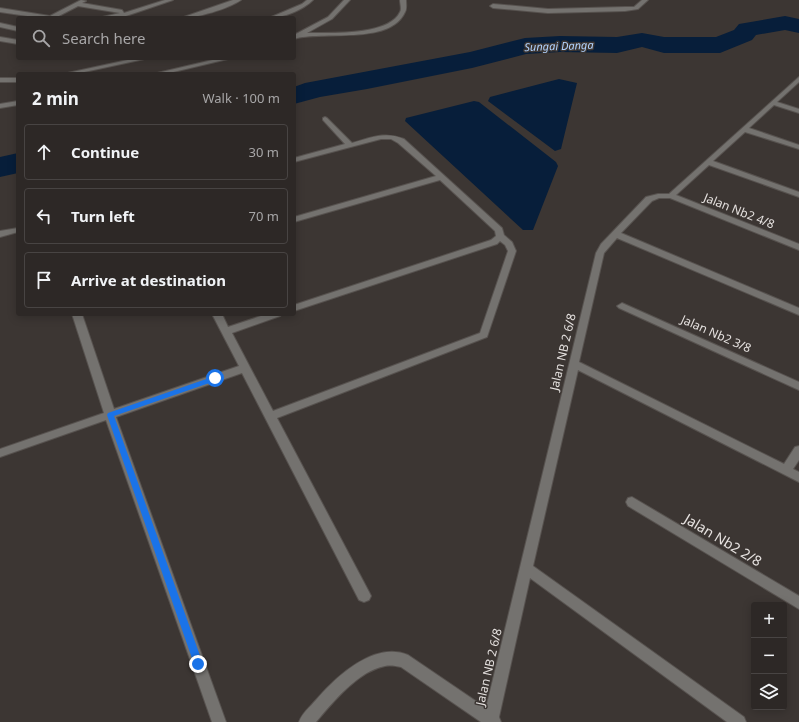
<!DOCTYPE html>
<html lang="en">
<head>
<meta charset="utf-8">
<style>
	:root { --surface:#2d2826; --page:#393432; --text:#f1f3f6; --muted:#a7a6a7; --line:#484443 }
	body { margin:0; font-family:"Noto Sans",sans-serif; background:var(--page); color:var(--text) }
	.controls { position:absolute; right:12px; bottom:12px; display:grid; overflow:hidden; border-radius:4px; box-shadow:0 2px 10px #0003 }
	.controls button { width:36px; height:36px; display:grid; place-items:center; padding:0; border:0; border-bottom:1px solid var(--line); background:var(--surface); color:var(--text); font:20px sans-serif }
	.stop { position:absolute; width:12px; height:12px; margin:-9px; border:3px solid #1a73e8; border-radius:50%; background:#fff }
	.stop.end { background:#1a73e8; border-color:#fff; box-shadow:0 1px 4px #0008 }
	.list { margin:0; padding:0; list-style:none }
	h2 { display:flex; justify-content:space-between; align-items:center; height:52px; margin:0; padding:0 16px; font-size:17px }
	h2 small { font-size:13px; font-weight:400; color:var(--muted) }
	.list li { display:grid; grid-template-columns:26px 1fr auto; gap:12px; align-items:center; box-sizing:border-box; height:56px; margin:0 8px 8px; padding:0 8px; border:1px solid var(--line); border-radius:4px }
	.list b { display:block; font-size:15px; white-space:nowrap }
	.list em { font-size:13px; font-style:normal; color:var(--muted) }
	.icon { flex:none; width:22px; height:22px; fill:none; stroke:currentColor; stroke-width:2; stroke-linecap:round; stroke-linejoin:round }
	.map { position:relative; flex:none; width:799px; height:722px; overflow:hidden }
	.search { position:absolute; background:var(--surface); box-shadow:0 2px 10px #0003; left:16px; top:16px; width:280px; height:44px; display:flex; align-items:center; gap:10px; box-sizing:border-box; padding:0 14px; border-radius:4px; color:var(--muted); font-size:15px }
	.panel { position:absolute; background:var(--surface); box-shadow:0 2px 10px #0003; left:16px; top:72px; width:280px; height:244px; border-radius:4px }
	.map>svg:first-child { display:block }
</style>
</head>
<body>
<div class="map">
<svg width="799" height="722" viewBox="0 0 799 722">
	<rect width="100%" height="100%" fill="#3c3633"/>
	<!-- water -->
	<path fill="#071e3a" d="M559 79 577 83 561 149 555 151 488 101 490 97Z
		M474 101 479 102 556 162 558 166 533 230H523L405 121 406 118Z"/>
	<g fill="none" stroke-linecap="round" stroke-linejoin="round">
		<!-- river -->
		<path fill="#071e3a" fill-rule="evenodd" d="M785 16 799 19V33L785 30 756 35 752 40 720 53H664L642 47 617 53 560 52 526 54 472 68 367 89 320 97 294 104V87L305 83 470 52 525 38 560 36 617 37 642 33 664 37H716L734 30 739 24Z
			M18 153V173L0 177V157Z"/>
		<!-- minor casing -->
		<g stroke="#57524f" stroke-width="2">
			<path id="minor" d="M81 0 86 1 82 3 122 10 124 13 165 0H173L126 16 98 18 120 13 78 6 55 18H41L0 12V8L50 16Z
				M233 0H241C228 9 197 18 181 18Z
				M307 0H313C303 10 283 18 269 18L302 4Z
				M344 0H350L332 19 307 33C329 33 389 36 400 12 402 9 400 4 400 0H406C406 4 407 9 405 12 390 46 321 30 294 39V35L328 17Z
				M642 0H648L638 9 625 11 548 13 493 8 490 6 493 4 548 9 625 7H634Z
				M0 23 18 27V31L0 27Z
				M0 37 18 40V44L0 41Z
				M137 58H149L75 74H63Z
				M221 58H232L165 74H153Z
				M799 77V82L777 102 799 109V113L774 105 749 128 799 145V149L745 132 713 161 799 192V197L709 165 676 195 799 244V250L670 198H659L652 201 621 233 799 308V315L617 238 604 253 579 362 784 464 795 447 799 446V460L793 469 799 472V482L578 370 533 566 744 717 746 722H727L530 578 499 717 501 722H481L401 667C396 666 390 665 385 666 358 671 333 702 316 722H299C302 713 310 707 316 700 336 677 374 641 408 655L486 708 596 253 601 244 646 197 658 194H669Z
				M0 78H18V82H0Z
				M18 101V105L0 108V104Z
				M325 117 327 118 352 143C371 138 384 131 404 139L502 228 504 235 512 242 516 251 487 337 277 418 369 592 371 596 369 600 364 602 359 600 242 373 116 417 226 722H212L106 420 0 457V449L104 413 72 314H82L114 409 239 366 212 314H222L228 327 267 314H282L280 316 232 333 273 411 480 333 508 251 505 245 500 241 497 244 294 311V305L491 240 496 236 495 231 440 180 294 222V217L436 176 398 143 391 139H381L294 162V158L345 144 323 120V118Z
				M18 228V232L0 237V231Z
				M622 303 799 382V390L619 308 617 306Z
				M632 497 799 596V609L628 506 626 502 628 498Z"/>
		</g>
		<!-- minor -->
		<use href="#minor" fill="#74726f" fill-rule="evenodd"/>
	</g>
	<!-- route -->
	<path fill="#1a73e8" d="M215 376 219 378 218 380 114 416 203 664 202 667 198 668 195 667 194 664 107 415 108 413Z"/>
	<g text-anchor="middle" stroke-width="3" stroke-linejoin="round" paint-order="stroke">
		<!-- far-water labels -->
		<g font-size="11" font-style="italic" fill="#b0d2fe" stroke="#3c3633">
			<text transform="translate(559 46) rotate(-2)" y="4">Sungai Danga</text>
		</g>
		<!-- street labels -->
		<g font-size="12" fill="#e6e2e0" stroke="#3c3633">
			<text transform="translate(739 211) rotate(22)" y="4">Jalan Nb2 4/8</text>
			<text transform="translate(716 334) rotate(24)" y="4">Jalan Nb2 3/8</text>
			<text transform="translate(563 352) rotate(-77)" y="4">Jalan NB 2 6/8</text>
			<text transform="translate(489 667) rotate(-77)" y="4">Jalan NB 2 6/8</text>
		</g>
		<!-- near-street labels -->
		<g font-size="14" fill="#e6e2e0" stroke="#3c3633">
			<text transform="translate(723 540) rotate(31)" y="5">Jalan Nb2 2/8</text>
		</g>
	</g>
</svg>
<div class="controls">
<button>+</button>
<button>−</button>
<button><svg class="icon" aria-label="layers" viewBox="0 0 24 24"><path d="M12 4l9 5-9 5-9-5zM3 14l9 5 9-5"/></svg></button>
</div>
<div class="stop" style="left:215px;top:378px"></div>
<div class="stop end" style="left:198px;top:664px"></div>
<div class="search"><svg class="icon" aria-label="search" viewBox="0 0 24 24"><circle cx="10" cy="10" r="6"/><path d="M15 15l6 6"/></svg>Search here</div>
<section class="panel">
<h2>2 min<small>Walk · 100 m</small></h2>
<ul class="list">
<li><svg class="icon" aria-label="ahead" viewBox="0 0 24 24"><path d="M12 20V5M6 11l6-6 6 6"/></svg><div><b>Continue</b></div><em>30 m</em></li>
<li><svg class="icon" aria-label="left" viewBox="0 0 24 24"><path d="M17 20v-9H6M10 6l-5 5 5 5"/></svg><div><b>Turn left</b></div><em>70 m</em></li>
<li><svg class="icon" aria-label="arrive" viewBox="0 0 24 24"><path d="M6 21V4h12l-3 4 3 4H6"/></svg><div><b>Arrive at destination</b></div></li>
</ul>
</section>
</div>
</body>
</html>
